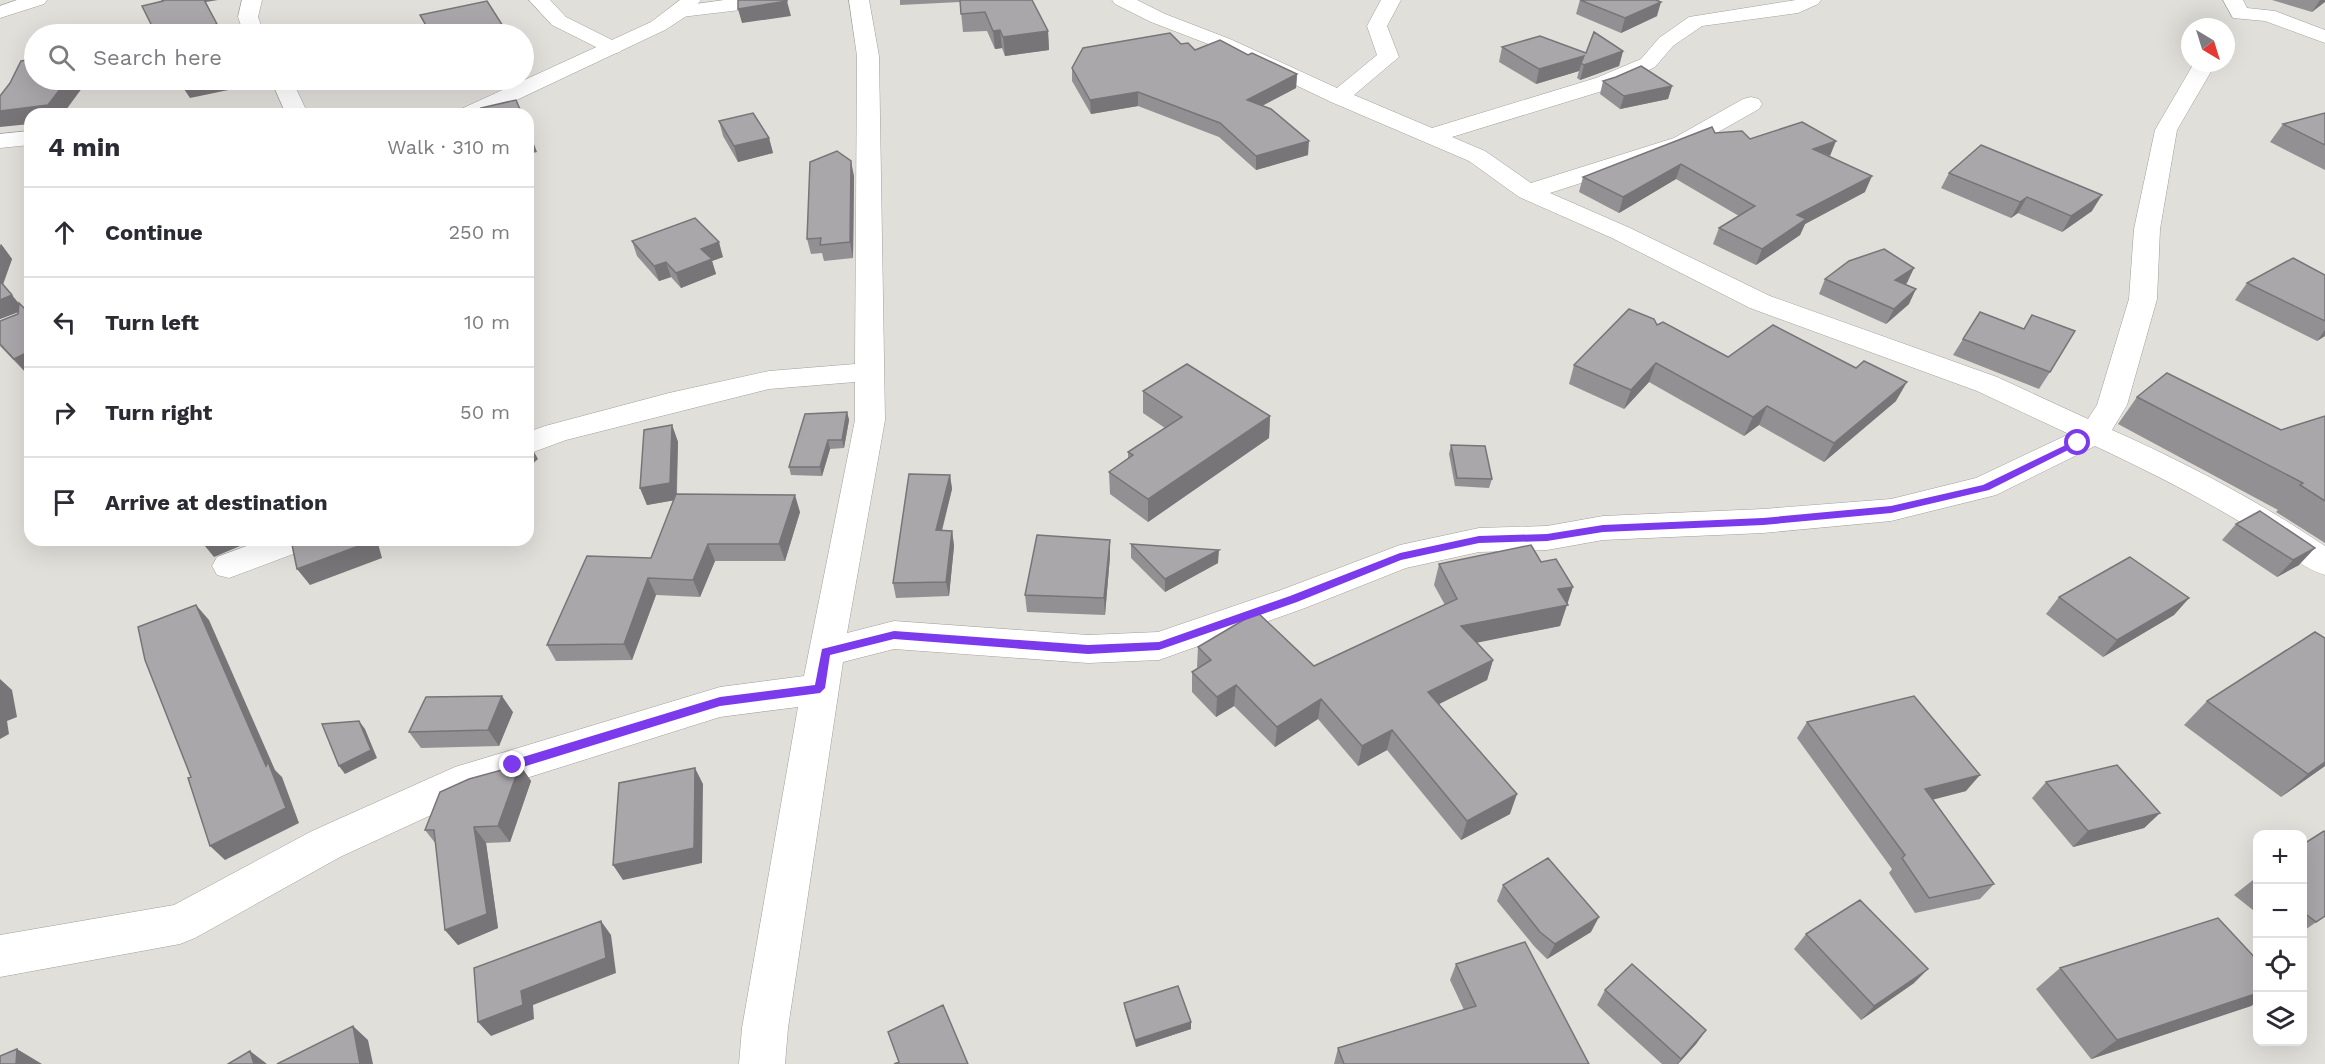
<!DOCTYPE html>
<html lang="en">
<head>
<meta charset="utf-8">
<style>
	:root { --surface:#fff; --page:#f7f7f7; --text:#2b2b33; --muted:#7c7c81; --line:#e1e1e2 }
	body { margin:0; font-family:"Work Sans",sans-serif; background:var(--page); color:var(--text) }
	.controls { position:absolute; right:18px; bottom:18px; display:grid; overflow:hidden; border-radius:12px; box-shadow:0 6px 24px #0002 }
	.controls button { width:54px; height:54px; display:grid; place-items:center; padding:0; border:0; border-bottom:2px solid var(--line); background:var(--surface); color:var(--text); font:30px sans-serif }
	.compass { position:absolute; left:2181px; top:18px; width:54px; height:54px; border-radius:50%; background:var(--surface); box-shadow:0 6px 24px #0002; rotate:142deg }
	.stop { position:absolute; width:18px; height:18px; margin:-14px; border:4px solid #7c3aed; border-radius:50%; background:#fff }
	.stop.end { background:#7c3aed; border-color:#fff; box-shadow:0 2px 6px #0008 }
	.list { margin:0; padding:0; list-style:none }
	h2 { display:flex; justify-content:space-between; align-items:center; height:78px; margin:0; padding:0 24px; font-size:26px }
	h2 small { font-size:20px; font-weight:400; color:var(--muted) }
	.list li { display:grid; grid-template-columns:39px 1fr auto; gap:18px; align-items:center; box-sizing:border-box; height:90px; padding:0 24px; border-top:2px solid var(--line) }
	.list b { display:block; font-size:22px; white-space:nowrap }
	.list em { font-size:20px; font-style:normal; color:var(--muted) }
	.icon { flex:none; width:33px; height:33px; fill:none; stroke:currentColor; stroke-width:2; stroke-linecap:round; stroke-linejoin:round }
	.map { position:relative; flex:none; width:2325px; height:1064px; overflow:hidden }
	.search { position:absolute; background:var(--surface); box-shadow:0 6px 24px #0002; left:24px; top:24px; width:510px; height:66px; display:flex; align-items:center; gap:15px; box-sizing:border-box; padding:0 21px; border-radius:33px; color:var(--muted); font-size:22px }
	.panel { position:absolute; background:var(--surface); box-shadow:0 6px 24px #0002; left:24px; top:108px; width:510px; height:438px; border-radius:18px }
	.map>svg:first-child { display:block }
</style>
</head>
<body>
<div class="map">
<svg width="2325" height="1064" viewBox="0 0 2325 1064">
	<rect width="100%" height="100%" fill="#e0dfda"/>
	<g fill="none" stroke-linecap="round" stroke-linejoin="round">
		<!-- minor casing -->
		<g stroke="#a09f9b" stroke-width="1">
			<path id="minor" d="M17 0H47L44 4 0 18V6Z
				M242 0H262L258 17 264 34H244L238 17Z
				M529 0H550L566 17 620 44 623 48 620 52 613 54 606 52 552 25Z
				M724 0H784L781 4 774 6 681 17 674 15 671 11 674 7Z
				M849 0H869L879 56 885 420 847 633 894 621 1088 635 1158 632 1281 590 1400 545 1479 528 1547 526 1603 516 1763 509 1891 499 1976 478 2069 434 1977 391 1750 308 1612 238 1519 197 1469 161 1331 102 1216 47 1151 22 1115 4 1112 0H1137L1165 14 1230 39 1337 88 1377 55 1367 26 1381 0H1401L1387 26 1399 57 1354 95 1432 128 1596 78 1641 59 1659 38 1689 17 1796 0H1821L1818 4 1798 13 1702 26 1673 46 1655 67 1612 88 1452 137 1485 151 1531 183 1674 138 1743 99 1751 97 1759 99 1762 104 1759 109 1690 148 1550 193 1630 228 1770 296 1997 377 2088 419 2097 405 2129 299 2134 229 2155 130 2194 63H2216L2177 130 2160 229 2157 299 2127 405 2112 430C2186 463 2257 500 2325 546V575C2299 567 2278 545 2255 531 2204 499 2150 472 2095 446L1996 495 1891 521 1763 533 1603 540 1547 550 1479 552 1406 568 1305 608 1159 660 1088 663 894 649 843 662 788 1028 785 1064H739L742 1028 798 707 720 717 479 793 340 857 195 938 180 944 0 977V935L174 905 312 831 455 767 720 687 804 676 855 420V382L769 389 566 440 528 454V432L545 426 669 393 769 371 855 364 857 56Z
				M2223 0H2243L2247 8 2275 11 2325 30V43L2265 21 2233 18Z
				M271 80H292L308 114H286Z
				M30 131V145L0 148V134Z
				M263 540H314L309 548 229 578 217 575 212 566 217 557Z"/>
		</g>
		<!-- tertiary casing -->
		<g stroke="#a09f9b" stroke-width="1">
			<path id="tertiary" d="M680 0H701L688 15 665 30 487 114H458L461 109 651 22Z"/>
		</g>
		<!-- minor -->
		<use href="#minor" fill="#fff" fill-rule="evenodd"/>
		<!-- tertiary -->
		<use href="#tertiary" fill="#fff" fill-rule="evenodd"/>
	</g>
	<!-- wall -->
	<path fill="#929092" d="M900 0H1032L1048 31 1049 50 1005 56 1002 48 995 49 987 31 963 32 960 2 900 5Z
		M1580 0 1657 16 1621 33 1576 14Z
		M2272 0H2325L2312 12Z
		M420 15 508 34H429Z
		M1181 44 1195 50 1248 55 1297 74 1296 88 1262 106 1308 155 1256 170 1219 137 1138 106 1091 114 1072 81V68Z
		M1502 47 1586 53 1623 51 1619 66 1580 80 1577 78 1579 71 1536 84 1499 62Z
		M1603 81 1672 86 1668 99 1620 109 1600 94Z
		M2325 113V170L2270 142 2283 124Z
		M719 121 769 138 773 153 738 162 723 136Z
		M1715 133 1750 139 1830 156 1865 192 1805 224 1800 235 1756 265 1713 244 1719 228 1739 216 1676 179 1619 213 1579 192 1583 177Z
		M1949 173 2092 211 2062 232 2018 213 2011 218 1941 188Z
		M854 176 853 258 824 261 822 253 811 254 807 239Z
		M632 241 723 257 712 261 716 274 681 288 671 277 659 281 637 256Z
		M1 244 12 259 3 285 19 304 29 313H30V374L28 375 0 346V321L18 314V312L0 319V245Z
		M2325 275V336L2317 341 2235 300 2247 283Z
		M1825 279 1907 283 1905 284 1909 304 1886 324 1819 294Z
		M1657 325 1728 357 1896 401 1824 462 1759 425 1744 436 1649 382 1624 409 1569 384 1574 365Z
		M1963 339 2050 372 2039 389 1953 355Z
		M1143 391 1270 416 1269 438 1148 522 1110 494 1109 472 1128 458V452L1165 428 1143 413Z
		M2137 397 2281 430 2325 416V543L2276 512 2278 510 2118 424Z
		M847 412 849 420 844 448 830 449 822 476 791 475 789 467Z
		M672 425 678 442 677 494 800 512 785 561H715L700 597 656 595 632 660 556 661 547 645 651 558 674 500 647 505 640 488Z
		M1451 445 1492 479 1489 488 1455 486 1449 454Z
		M950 475 952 489 942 531H952L954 546 949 596 896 598 893 583Z
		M2260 511 2299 565 2277 577 2222 540 2236 524Z
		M1131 544 1218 563 1165 592 1131 558Z
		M1110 556 1105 615 1027 612 1025 595Z
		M1439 564 1567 604 1560 626 1477 642 1493 660 1487 680 1439 704 1510 814 1461 840 1387 750 1358 766 1318 719 1275 747 1234 706 1216 717 1192 692V672L1198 668 1197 667 1198 647 1314 666 1445 605 1434 585Z
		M2059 597 2189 598 2174 615 2103 657 2046 614Z
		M2325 638V766L2281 797 2184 725 2207 701Z
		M513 712 499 746 421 748 409 732Z
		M1807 722 1966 791 1933 799 1994 884 1980 899 1915 913 1889 873 1892 869 1797 738Z
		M520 765 531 781 510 842 486 843 498 928 458 945 445 930 436 844 425 830Z
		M2046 782 2160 813 2144 828 2073 847 2032 798Z
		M2325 832V916L2302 932V845Z
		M2258 876V914L2234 895Z
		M1503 885 1591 932 1547 959 1534 946 1497 901Z
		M1806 934 1914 983 1861 1020 1794 949Z
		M2258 961V1001L2251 1006 2091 1059 2036 989 2060 968Z
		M1456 964 1589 1064H1334L1338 1048 1464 1010 1450 980Z
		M1605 990 1706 1030 1696 1044 1678 1064H1662L1597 1005Z
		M1124 1003 1191 1022V1029L1136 1047 1125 1010Z"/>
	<!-- shaded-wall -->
	<path fill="#777577" d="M204 0H218L206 2 222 34H206L202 28Z
		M2320 0H2325V2L2312 12Z
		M787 1 791 16 742 23 738 9Z
		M1661 2 1657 16 1621 33 1625 18Z
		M1000 30 1002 48 995 49 993 31Z
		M1048 31 1049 50 1005 56 1003 37Z
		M1623 51 1619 66 1580 80 1584 65Z
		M1584 56 1579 71 1536 84 1539 69Z
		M1297 74 1296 88 1246 114 1247 100Z
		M67 80H88L63 114H30V124L0 127V111Z
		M211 80H234L238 88 190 98 182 86Z
		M1672 86 1668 99 1620 109 1624 96Z
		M1138 92V106L1091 114 1090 100Z
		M531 136 537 152 528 154V137Z
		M769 138 773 153 738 162 734 146Z
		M1309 141 1308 155 1256 170V156Z
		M1836 141 1830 156 1813 149Z
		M851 161 854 176 853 258 850 242Z
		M1681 164 1676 179 1619 213 1623 197Z
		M1872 176 1865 192 1805 224 1800 235 1756 265 1762 249 1797 215Z
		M2102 195 2092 211 2062 232 2071 216Z
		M2027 197 2018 213 2011 218 2020 202Z
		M719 242 723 257 712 261 716 274 681 288 676 273 701 249Z
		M1 244 12 259 2 286 0 283V248Z
		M666 262 671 277 659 281 654 266Z
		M1914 268 1907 283 1888 295 1895 280Z
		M1916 289 1909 304 1886 324 1894 309Z
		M12 295 24 310 0 319V300Z
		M2325 330V336L2317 341Z
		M24 354 30 362V374L28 375 14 359Z
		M1656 363 1649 382 1624 409 1631 390Z
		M1907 382 1896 401 1824 462 1834 443Z
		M1767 406 1759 425 1744 436 1753 417Z
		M847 412 849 420 844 448 842 440Z
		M1270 416 1269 438 1148 522V499Z
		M672 425 678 442 676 500 647 505 640 488Z
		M828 440 830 449 822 476 820 467Z
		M529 443 538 459 528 468V444Z
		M950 475 952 489 938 545 936 530Z
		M795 495 800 512 785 561 779 544Z
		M952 531 954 546 949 596 946 582Z
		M200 540H252V541L214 557Z
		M371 540H377L382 558 310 585 297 569Z
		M1110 540V556L1105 615 1104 598Z
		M708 544 715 561 700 597 693 580Z
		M2315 548 2299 565 2277 577 2293 560Z
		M1219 550 1218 563 1165 592V579Z
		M648 578 656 595 632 660 624 644Z
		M1573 587 1560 626 1456 647 1461 626 1558 589Z
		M2189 598 2174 615 2103 657 2117 640Z
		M196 605 209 620 275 770 282 777 299 823 225 860 210 846 266 766Z
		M1493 660 1487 680 1423 712 1428 692Z
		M0 679 12 690 17 717 7 721 9 734 0 739Z
		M1236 685 1234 706 1216 717 1217 697Z
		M502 696 513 712 499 746 488 730Z
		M1321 699 1318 719 1275 747 1277 727Z
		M359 721 365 729 377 758 345 774 339 766Z
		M1392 730 1387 750 1358 766 1362 746Z
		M2325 762V766L2281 797 2308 774Z
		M520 765 531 781 510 842 498 826Z
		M695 768 703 784 702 863 623 880 613 865Z
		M1980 775 1966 791 1913 805 1925 789Z
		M1517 794 1510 814 1461 840 1467 821Z
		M2160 813 2144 828 2073 847 2088 831Z
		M474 827 486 843 498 928 458 945 445 930Z
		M1599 917 1591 932 1547 959 1555 944Z
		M601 921 611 935 616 973 533 1005 534 1019 491 1036 478 1022 521 991Z
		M1928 969 1914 983 1861 1020 1874 1006Z
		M2258 993V1001L2251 1006 2091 1059 2117 1040Z
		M1191 1022V1029L1136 1047 1135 1040Z
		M353 1026 368 1040 373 1064H360Z
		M1706 1030 1696 1044 1678 1064H1677Z
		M17 1049 42 1064H16Z
		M250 1051 267 1064H254Z"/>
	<!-- building -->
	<path fill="#aaa7aa" stroke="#777577" stroke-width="1.5" d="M162 0H204L217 24 202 28 206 34H156L142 6 163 1Z
		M738 0H787V1L738 9Z
		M960 0H1032L1048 31 1003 37 1000 30 993 31 985 12 961 14Z
		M1580 0H1656L1661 2 1625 18Z
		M487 1 508 34H431L420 15Z
		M1594 32 1623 51 1584 65 1581 63 1584 56 1539 69 1502 47 1540 36 1586 53Z
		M1170 33 1181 44 1188 43 1195 50 1220 40 1248 55 1252 53 1297 74 1247 100 1271 109 1309 141 1256 156 1220 123 1138 92 1090 100 1072 68 1083 48Z
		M34 59V80H67L48 105 0 111V96L10 83 21 61Z
		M1641 66 1672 86 1624 96 1603 81 1616 77Z
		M179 80H211L182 86Z
		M516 100 522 114H484L481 108Z
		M753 113 769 138 734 146 719 121Z
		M2325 113V145L2283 124Z
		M1802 122 1836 141 1813 149 1872 176 1797 215 1806 219 1762 249 1719 228 1755 206 1681 164 1623 197 1583 177 1712 127 1715 133 1742 131 1750 139Z
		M1981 145 2102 195 2071 216 2027 197 2020 202 1949 173Z
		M837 151 851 161 850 242 820 245 821 238 807 239 810 162Z
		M695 218 719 242 701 249 712 259 676 273 666 262 654 266 632 241Z
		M1884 249 1914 268 1895 280 1916 289 1894 309 1825 279 1849 261Z
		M2293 258 2325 275V321L2247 283Z
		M0 281 12 295 0 300Z
		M19 303 29 313H30V365L24 354 14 359 0 344V321L18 314Z
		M1629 309 1654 319 1657 325 1663 322 1728 357 1773 325 1856 368 1864 361 1907 382 1834 443 1767 406 1753 417 1656 363 1631 390 1574 365Z
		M1980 312 2024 329 2032 315 2075 331 2050 372 1963 339Z
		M1187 364 1270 416 1148 499 1109 472 1133 455 1128 452 1182 417 1143 391Z
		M2167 373 2281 430 2325 416V501L2300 485 2303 483 2137 397Z
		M847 412 842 440H828L820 467H789L805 414Z
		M672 425 670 483 640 488 644 430Z
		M1451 445 1485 446 1492 479 1457 478Z
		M909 474 950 475 936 530 952 531 946 582 893 583Z
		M676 494 795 495 779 544H708L693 580 648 578 624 644 547 645 587 556 651 558Z
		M2260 511 2315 548 2293 560 2236 524Z
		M1037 535 1110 540 1104 598 1025 595Z
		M291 540H371L372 541 297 569Z
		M1131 544 1219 550 1165 579Z
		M1531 545 1541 562 1556 559 1573 587 1558 589 1568 605 1461 626 1493 660 1428 692 1517 794 1467 821 1392 730 1362 746 1321 699 1277 727 1236 685 1217 697 1192 672 1211 660 1198 647 1257 612 1314 666 1457 599 1439 564Z
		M2130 557 2189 598 2117 640 2059 597Z
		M196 605 266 766 268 762 286 808 210 846 188 778 191 777 145 660 138 627Z
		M2315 632 2325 638V762L2308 774 2207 701Z
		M502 696 488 730 409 732 426 697Z
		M1914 696 1980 775 1925 789 1994 884 1929 898 1902 858 1905 855 1807 722Z
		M359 721 371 750 339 766 322 724Z
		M520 765 498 826 474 827 487 914 445 930 434 830H425L440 792 469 779Z
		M2117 765 2160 813 2088 831 2046 782Z
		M695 768 694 848 613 865 619 783Z
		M2324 831 2325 832V916L2316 922 2302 911V845Z
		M1548 858 1599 917 1555 944 1540 932 1503 885Z
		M1860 900 1928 969 1874 1006 1806 934Z
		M2218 918 2258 961V993L2117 1040 2060 968Z
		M601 921 606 958 521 991 523 1005 478 1022 474 968Z
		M1525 942 1589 1064H1344L1338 1048 1476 1006 1456 964Z
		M1632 964 1706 1030 1681 1059 1605 990Z
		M1178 986 1191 1022 1135 1040 1124 1003Z
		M943 1005 968 1064H894L899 1062 888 1032Z
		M353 1026 360 1064H277Z
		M17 1049 16 1064H0V1056Z
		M250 1051 254 1064H228Z"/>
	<!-- route -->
	<path fill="#7c3aed" d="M2074 441 2082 443 1989 490 1891 513 1763 525 1603 532 1547 541 1479 543 1401 560 1297 602 1159 650 1088 654 894 639 830 655 825 688 820 693 720 706 513 770 507 765 513 760 720 697 815 685 822 649 894 631 1088 645 1159 642 1290 596 1400 553 1479 536 1547 534 1603 525 1763 518 1891 506 1983 485Z"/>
</svg>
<div class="controls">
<button>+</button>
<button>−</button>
<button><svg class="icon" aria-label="locate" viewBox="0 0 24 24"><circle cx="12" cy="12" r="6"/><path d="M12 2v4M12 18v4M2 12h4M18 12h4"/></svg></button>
<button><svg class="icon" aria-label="layers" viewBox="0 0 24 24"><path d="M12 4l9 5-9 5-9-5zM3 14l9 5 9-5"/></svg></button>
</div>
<svg class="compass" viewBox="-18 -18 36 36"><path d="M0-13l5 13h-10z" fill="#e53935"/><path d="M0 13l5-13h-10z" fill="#7c7c81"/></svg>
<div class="stop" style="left:2078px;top:443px"></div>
<div class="stop end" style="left:513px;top:765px"></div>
<div class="search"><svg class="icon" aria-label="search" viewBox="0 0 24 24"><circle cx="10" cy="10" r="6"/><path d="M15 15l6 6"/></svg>Search here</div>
<section class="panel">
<h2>4 min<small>Walk · 310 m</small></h2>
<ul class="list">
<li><svg class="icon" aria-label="ahead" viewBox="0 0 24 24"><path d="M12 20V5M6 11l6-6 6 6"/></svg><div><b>Continue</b></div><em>250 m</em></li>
<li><svg class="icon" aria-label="left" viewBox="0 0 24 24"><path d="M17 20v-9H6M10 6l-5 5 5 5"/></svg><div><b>Turn left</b></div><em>10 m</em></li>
<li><svg class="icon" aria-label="right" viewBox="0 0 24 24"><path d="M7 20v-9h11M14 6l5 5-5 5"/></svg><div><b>Turn right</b></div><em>50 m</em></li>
<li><svg class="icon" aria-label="arrive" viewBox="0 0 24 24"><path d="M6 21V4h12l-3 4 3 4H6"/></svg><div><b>Arrive at destination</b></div></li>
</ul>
</section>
</div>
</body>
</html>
